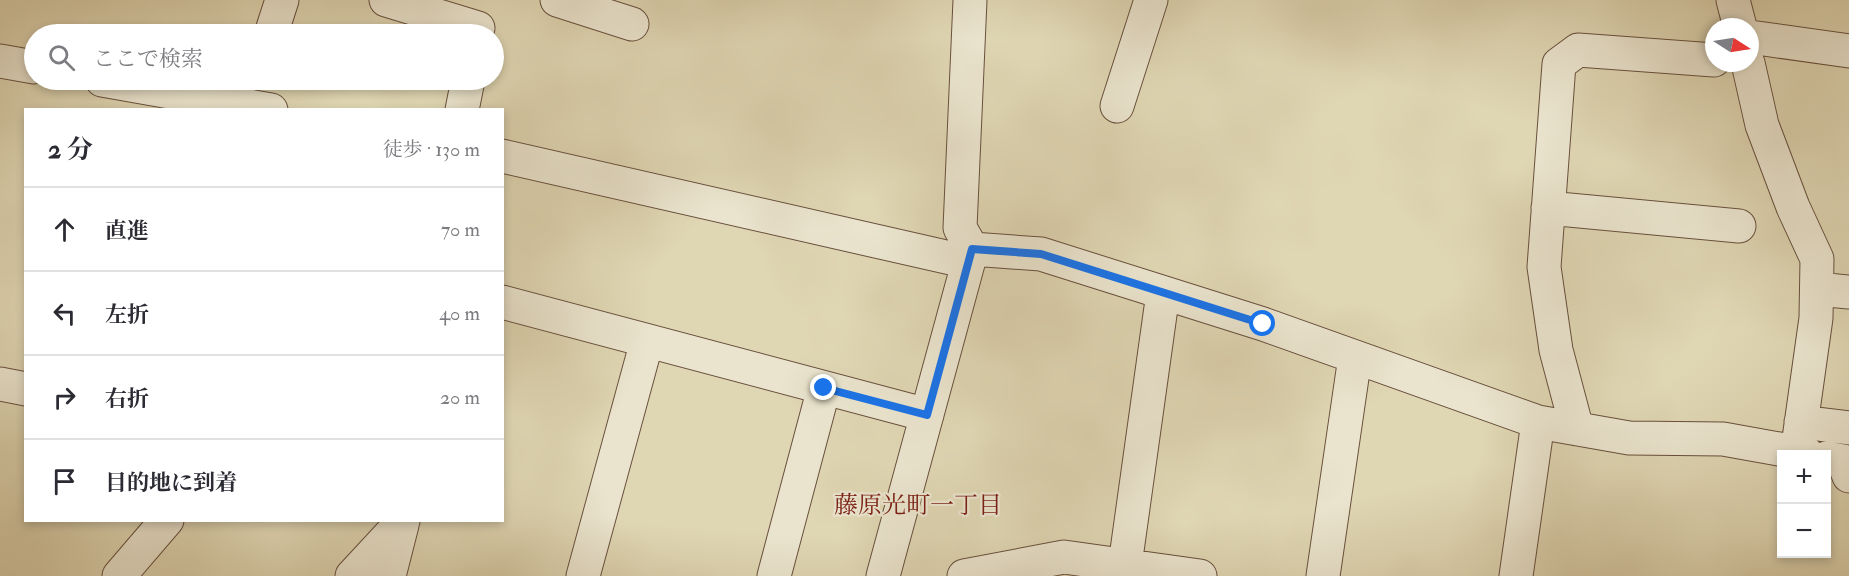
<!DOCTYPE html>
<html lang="ja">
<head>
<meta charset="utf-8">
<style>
	:root { --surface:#fff; --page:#f7f7f7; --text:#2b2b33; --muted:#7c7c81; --line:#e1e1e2 }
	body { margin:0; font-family:"IM FELL Double Pica","Noto Serif JP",serif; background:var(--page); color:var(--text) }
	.controls { position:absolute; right:18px; bottom:18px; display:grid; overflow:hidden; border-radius:0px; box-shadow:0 3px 9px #0003 }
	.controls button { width:54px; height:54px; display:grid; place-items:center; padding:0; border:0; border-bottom:2px solid var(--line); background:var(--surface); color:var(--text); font:30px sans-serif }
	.compass { position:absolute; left:1705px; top:18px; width:54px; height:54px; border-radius:50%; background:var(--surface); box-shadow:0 3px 9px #0003; rotate:102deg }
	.stop { position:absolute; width:18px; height:18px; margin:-14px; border:4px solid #1a73e8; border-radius:50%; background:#fff }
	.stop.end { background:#1a73e8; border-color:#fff; box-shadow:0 2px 6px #0008 }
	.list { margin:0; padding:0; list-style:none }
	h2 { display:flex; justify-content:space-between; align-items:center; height:78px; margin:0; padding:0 24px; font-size:26px }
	h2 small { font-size:20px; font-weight:400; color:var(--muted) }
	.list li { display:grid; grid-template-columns:39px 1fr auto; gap:18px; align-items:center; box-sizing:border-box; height:84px; padding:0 24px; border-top:2px solid var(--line) }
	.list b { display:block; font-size:22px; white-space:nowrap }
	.list em { font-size:20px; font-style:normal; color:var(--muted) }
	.icon { flex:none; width:33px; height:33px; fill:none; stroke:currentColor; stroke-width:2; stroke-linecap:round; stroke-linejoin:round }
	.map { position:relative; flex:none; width:1849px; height:576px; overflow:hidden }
	.search { position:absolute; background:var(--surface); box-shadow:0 3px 9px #0003; left:24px; top:24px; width:480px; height:66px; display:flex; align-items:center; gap:15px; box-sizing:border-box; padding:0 21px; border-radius:33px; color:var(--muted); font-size:22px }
	.panel { position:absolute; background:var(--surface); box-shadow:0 3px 9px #0003; left:24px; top:108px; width:480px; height:414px; border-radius:0px }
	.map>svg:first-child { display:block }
</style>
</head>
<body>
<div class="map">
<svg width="1849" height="576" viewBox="0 0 1849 576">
	<rect width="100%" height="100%" fill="#dfd6b3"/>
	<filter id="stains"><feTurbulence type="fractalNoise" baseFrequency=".00333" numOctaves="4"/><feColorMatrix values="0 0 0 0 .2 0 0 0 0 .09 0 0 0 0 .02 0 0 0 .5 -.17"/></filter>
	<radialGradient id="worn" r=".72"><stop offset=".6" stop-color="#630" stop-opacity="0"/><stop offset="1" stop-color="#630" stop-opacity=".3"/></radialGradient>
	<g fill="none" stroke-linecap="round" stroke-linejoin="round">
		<!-- minor casing -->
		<g stroke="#68503d" stroke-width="35">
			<path id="minor" d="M386 0 478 28
				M557 0 632 24
				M1733 0 1740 27
				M271 34 282 0
				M1750 37 1849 51
				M0 61 34 67
				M1748 63 1762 125 1793 207 1817 259 1816 318 1797 453
				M102 80 271 110
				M1117 106 1151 0
				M462 110 468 80
				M502 156 968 262
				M1548 208 1739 226
				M972 249 1041 254 1263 324 1538 422 1629 438 1723 439 1807 454
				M1817 289 1849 292
				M502 302 927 415
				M0 384 26 389
				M1801 422 1849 428
				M1577 429 1556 350 1544 267 1559 64 1578 50 1714 60
				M1826 458 1843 461 1849 476
				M1125 565 1163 293
				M119 576 167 520
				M352 576 403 521
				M389 576 402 525
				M583 576 647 341
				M774 576 824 388
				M883 576 972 249 960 228 970 0
				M964 576 1064 557 1200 576
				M1323 576 1355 357
				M1516 576 1538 422"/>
		</g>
		<!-- minor -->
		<use href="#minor" stroke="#eae4ce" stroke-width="33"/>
	</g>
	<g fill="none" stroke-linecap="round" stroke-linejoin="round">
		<!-- route -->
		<path stroke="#1a73e8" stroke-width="8" d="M824 388 927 415 972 249 1041 254 1263 324"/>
	</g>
	<g text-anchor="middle" stroke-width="4.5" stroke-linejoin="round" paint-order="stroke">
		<!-- neighbourhood labels -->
		<g font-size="24" fill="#7a1f14" stroke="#eae4ce">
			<text x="918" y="513">藤原光町一丁目</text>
		</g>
	</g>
	<rect width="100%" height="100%" filter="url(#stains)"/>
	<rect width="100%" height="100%" fill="url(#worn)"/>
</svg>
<div class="controls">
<button>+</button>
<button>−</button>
</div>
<svg class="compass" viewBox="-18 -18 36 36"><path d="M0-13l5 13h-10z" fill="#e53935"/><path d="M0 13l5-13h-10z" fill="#7c7c81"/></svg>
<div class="stop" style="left:1263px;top:324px"></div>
<div class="stop end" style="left:824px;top:388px"></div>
<div class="search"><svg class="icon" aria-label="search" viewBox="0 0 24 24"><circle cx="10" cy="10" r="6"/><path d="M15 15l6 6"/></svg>ここで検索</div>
<section class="panel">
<h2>2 分<small>徒歩 · 130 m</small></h2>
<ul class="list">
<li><svg class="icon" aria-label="ahead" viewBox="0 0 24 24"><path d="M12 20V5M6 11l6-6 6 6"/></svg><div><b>直進</b></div><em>70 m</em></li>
<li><svg class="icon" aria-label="left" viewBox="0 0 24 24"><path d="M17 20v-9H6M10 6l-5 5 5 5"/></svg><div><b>左折</b></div><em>40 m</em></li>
<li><svg class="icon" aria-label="right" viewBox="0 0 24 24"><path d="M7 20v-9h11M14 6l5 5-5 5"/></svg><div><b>右折</b></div><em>20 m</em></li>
<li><svg class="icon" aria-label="arrive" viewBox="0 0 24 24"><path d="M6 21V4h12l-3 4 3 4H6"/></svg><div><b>目的地に到着</b></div></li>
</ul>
</section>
</div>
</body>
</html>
